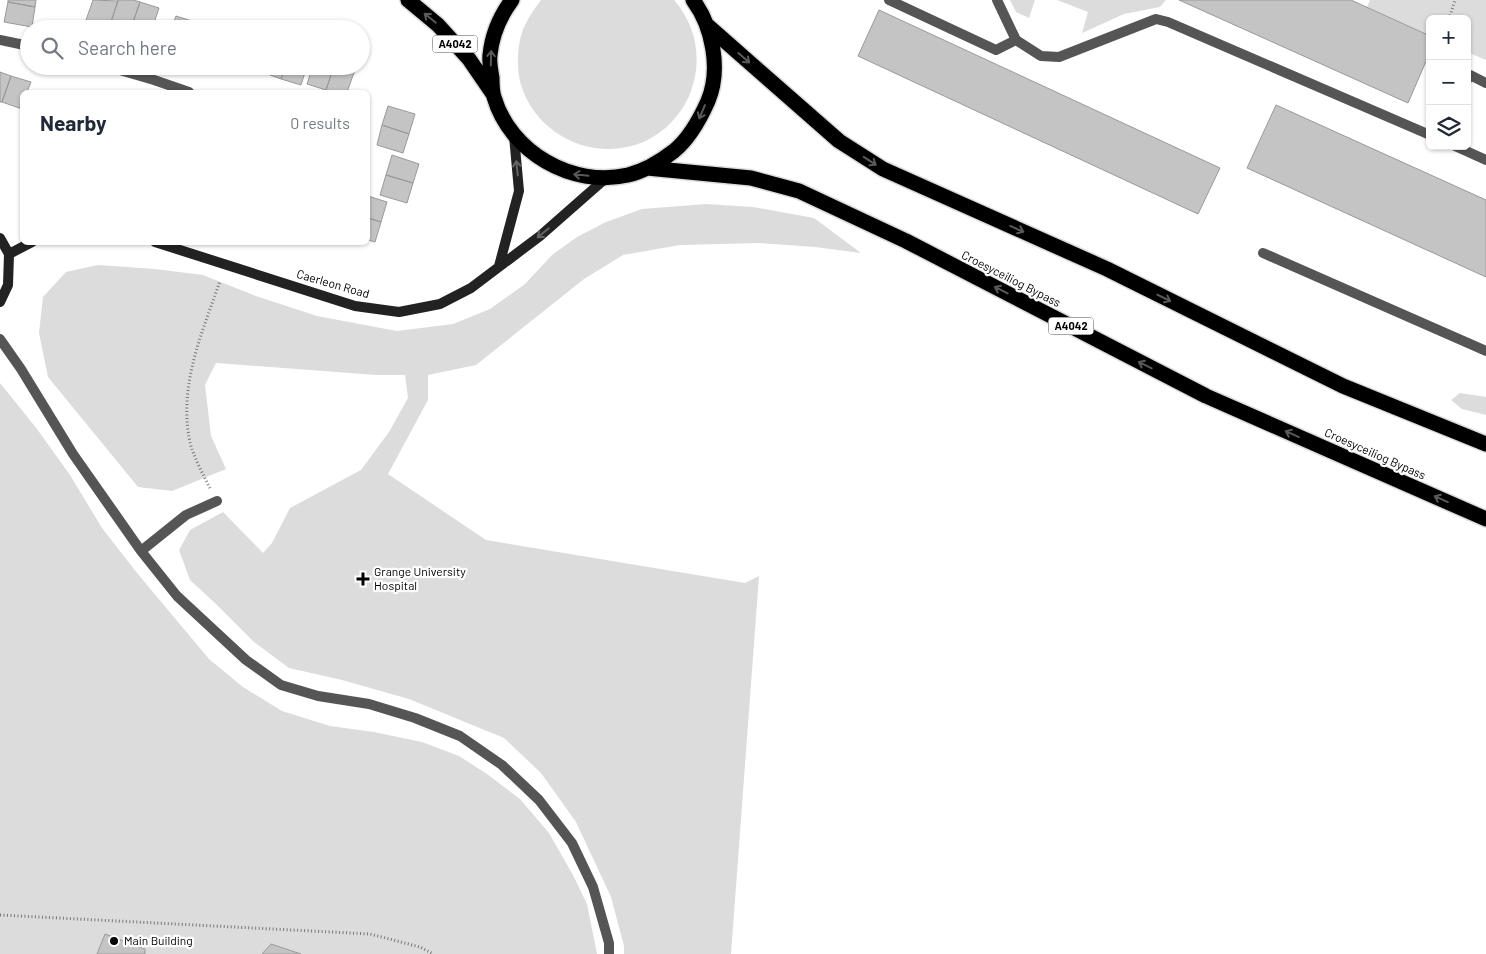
<!DOCTYPE html>
<html lang="en">
<head>
<meta charset="utf-8">
<style>
	:root { --surface:#fff; --page:#f2f2f3; --text:#1f2937; --muted:#747a83; --line:#e0e1e3 }
	body { margin:0; font-family:Barlow,sans-serif; background:var(--page); color:var(--text) }
	.controls { position:absolute; right:15px; top:15px; display:grid; overflow:hidden; border-radius:8px; box-shadow:0 1px 4px #0004 }
	.controls button { width:45px; height:45px; display:grid; place-items:center; padding:0; border:0; border-bottom:1px solid var(--line); background:var(--surface); color:var(--text); font:25px sans-serif }
	.list { margin:0; padding:0; list-style:none }
	h2 { display:flex; justify-content:space-between; align-items:center; height:65px; margin:0; padding:0 20px; font-size:21px }
	h2 small { font-size:16px; font-weight:400; color:var(--muted) }
	.icon { flex:none; width:28px; height:28px; fill:none; stroke:currentColor; stroke-width:2; stroke-linecap:round; stroke-linejoin:round }
	.map { position:relative; flex:none; width:1486px; height:954px; overflow:hidden }
	.search { position:absolute; background:var(--surface); box-shadow:0 1px 4px #0004; left:20px; top:20px; width:350px; height:55px; display:flex; align-items:center; gap:12px; box-sizing:border-box; padding:0 18px; border-radius:28px; color:var(--muted); font-size:19px }
	.panel { position:absolute; background:var(--surface); box-shadow:0 1px 4px #0004; left:20px; top:90px; width:350px; height:155px; border-radius:8px }
	.map>svg:first-child { display:block }
</style>
</head>
<body>
<div class="map">
<svg width="1486" height="954" viewBox="0 0 1486 954">
	<rect width="100%" height="100%" fill="#fff"/>
	<!-- green -->
	<path fill="#dcdcdc" d="M541 0H674C694 23 701 52 694 81 689 102 677 120 659 133 610 168 539 143 521 85 517 71 517 54 520 40 523 25 532 12 541 0Z
		M1010 0H1035L1029 18 1016 12Z
		M1057 0H1166L1160 7 1124 14 1082 33 1088 12Z
		M1370 0H1486V60L1467 52V19H1430V36L1367 7Z
		M706 204 753 207 814 218 861 253 815 247 760 243 680 245 623 255 584 279 476 365 428 375V400L388 474 486 540 745 583 759 576 731 954H624V946L611 897 576 822 541 773 504 738 409 699 342 680 289 668 254 642 216 604 190 580 179 550 190 530 223 512 263 553 272 543 290 508 361 470 389 432 408 398 405 375H376L216 363 205 385 211 436 226 469 172 491 138 487 48 377 39 333 43 297 66 272 98 265 155 269 203 275 256 296 317 316 397 331 453 324 490 309 525 284 552 255 577 237 606 222 642 209Z
		M0 383 37 429 70 475 102 528 137 573 209 659 243 687 282 711 330 726 374 732 422 742 459 756 487 774 520 799 549 833 573 875 587 904 597 954H301L271 944 262 954H145V948L105 935 97 954H0Z
		M1460 393 1486 397V415L1462 409 1451 400Z"/>
	<!-- building -->
	<path fill="#c4c4c4" stroke="#999" d="M8 0H36L35 7 8 2Z
		M93 0 118 1 109 28 86 20Z
		M118 0H133L140 2 131 28 111 22Z
		M1179 0H1351L1430 36V52L1408 103Z
		M8 2 35 7 32 27 4 22Z
		M140 2 159 8 152 29 131 28Z
		M879 10 1220 168 1198 214 858 56Z
		M176 16 195 22 193 29H171Z
		M195 22 215 29H193Z
		M264 66H286L281 79 262 72Z
		M286 66H307L301 85 281 79Z
		M313 66H334L326 90 307 84Z
		M334 66H343L355 70 347 92H333L326 90Z
		M0 72 11 76 2 102H0Z
		M11 76 31 82 27 92H22V109L2 102Z
		M1276 105 1486 200V277L1247 168Z
		M388 106 415 114 409 134 382 125Z
		M382 125 409 134 403 153 377 145Z
		M392 155 419 164 413 183 386 175Z
		M386 175 413 183 407 203 380 195Z
		M368 196 387 202 381 222 368 218Z
		M368 218 381 222 375 242 368 240Z
		M105 934 145 949V954H97Z
		M271 944 301 954H262Z"/>
	<g fill="none" stroke-linecap="round" stroke-linejoin="round">
		<!-- highway casing -->
		<g stroke="#dbdbdb" stroke-width="18">
			<path id="highway" d="M408 0 438 25 469 59 493 94
				M512 0C500 16 492 35 490 55 489 63 491 71 492 78 492 84 492 91 494 97 510 152 572 188 628 175 645 171 661 161 674 151 690 138 700 119 708 101 721 70 713 27 693 0
				M708 26 839 141 883 169 1107 269 1343 386 1486 444
				M647 168 751 178 799 191 906 241 1206 396 1486 519"/>
		</g>
		<!-- path -->
		<path stroke="#777" stroke-width="3" stroke-dasharray="1 2.5" stroke-linecap="butt" d="M1449 19 1455 0
			M210 488C204 477 192 453 190 442 178 386 202 333 220 281
			M0 915 370 934 420 947 433 954"/>
		<!-- lane -->
		<path stroke="#555" stroke-width="10" d="M889 0 996 50 1016 40
			M997 0 1016 40 1041 56 1059 57 1156 19 1168 22 1430 135
			M1467 80 1470 75 1486 83
			M1455 146 1486 160
			M1263 253 1486 351
			M0 339 21 369 73 454 141 551 177 596 246 660 281 685 318 696 369 704 415 718 460 736 502 765 539 800 572 843 593 887 609 943V954
			M141 551 186 515 217 501"/>
		<!-- street -->
		<path stroke="#555" stroke-width="10" d="M0 40 29 46
			M106 66 154 80 189 92"/>
		<!-- secondary -->
		<path stroke="#222" stroke-width="10" d="M0 238 9 254 8 285 0 302
			M155 242 355 306 399 312 440 304 471 288 540 236 606 178
			M9 254 32 242
			M499 266 519 191 514 136"/>
		<!-- highway -->
		<use href="#highway" stroke="#000" stroke-width="15"/>
	</g>
	<!-- one-way arrows -->
	<defs><path id="oneway-shaft" d="M-6 0H5M1.5-3L5.5 0L1.5 3" fill="none" stroke-width="1.6" stroke-linecap="round" stroke-linejoin="round" transform="scale(1.25)"/></defs>
	<g stroke="#595959">
		<use href="#oneway-shaft" transform="translate(430 18) rotate(-141)"/>
		<use href="#oneway-shaft" transform="translate(491 58) rotate(-88)"/>
		<use href="#oneway-shaft" transform="translate(744 58) rotate(41)"/>
		<use href="#oneway-shaft" transform="translate(702 112) rotate(113)"/>
		<use href="#oneway-shaft" transform="translate(870 161) rotate(33)"/>
		<use href="#oneway-shaft" transform="translate(581 175) rotate(-174)"/>
		<use href="#oneway-shaft" transform="translate(1017 229) rotate(24)"/>
		<use href="#oneway-shaft" transform="translate(1001 290) rotate(-153)"/>
		<use href="#oneway-shaft" transform="translate(1164 298) rotate(26)"/>
		<use href="#oneway-shaft" transform="translate(1145 365) rotate(-153)"/>
		<use href="#oneway-shaft" transform="translate(1292 434) rotate(-156)"/>
		<use href="#oneway-shaft" transform="translate(1441 499) rotate(-156)"/>
	</g>
	<g stroke="#646464">
		<use href="#oneway-shaft" transform="translate(517 168) rotate(-96)"/>
		<use href="#oneway-shaft" transform="translate(543 233) rotate(141)"/>
	</g>
	<!-- markers -->
	<g fill="#000" stroke="#fff" stroke-width="2">
		<path d="M360.5 571.5h5v5h5v5h-5v5h-5v-5h-5v-5h5z"/>
		<circle cx="114" cy="941" r="5"/>
	</g>
	<g text-anchor="middle" stroke-width="4.5" stroke-linejoin="round" paint-order="stroke">
		<!-- shield labels -->
		<g fill="#fff" stroke="#4c4c4c" stroke-width="1">
			<rect x="432.5" y="35.5" width="45" height="17" rx="4"/>
			<rect x="1048.5" y="317.5" width="45" height="17" rx="4"/>
		</g>
		<g font-size="11" font-weight="bold" fill="#000">
			<text x="455" y="48">A4042</text>
			<text x="1071" y="330">A4042</text>
		</g>
		<!-- street labels -->
		<g font-size="12" fill="#000" stroke="#fff">
			<text transform="translate(1011 279) rotate(27)" y="4">Croesyceiliog Bypass</text>
			<text transform="translate(333 284) rotate(16)" y="4">Caerleon Road</text>
			<text transform="translate(1375 454) rotate(24)" y="4">Croesyceiliog Bypass</text>
		</g>
		<!-- poi labels -->
		<g font-size="12" fill="#000" stroke="#fff" text-anchor="start">
			<text x="374" y="576">Grange University<tspan x="374" dy="14">Hospital</tspan></text>
			<text x="124" y="945">Main Building</text>
		</g>
	</g>
</svg>
<div class="controls">
<button>+</button>
<button>−</button>
<button><svg class="icon" aria-label="layers" viewBox="0 0 24 24"><path d="M12 4l9 5-9 5-9-5zM3 14l9 5 9-5"/></svg></button>
</div>
<div class="search"><svg class="icon" aria-label="search" viewBox="0 0 24 24"><circle cx="10" cy="10" r="6"/><path d="M15 15l6 6"/></svg>Search here</div>
<section class="panel">
<h2>Nearby<small>0 results</small></h2>
<ul class="list">
</ul>
</section>
</div>
</body>
</html>
